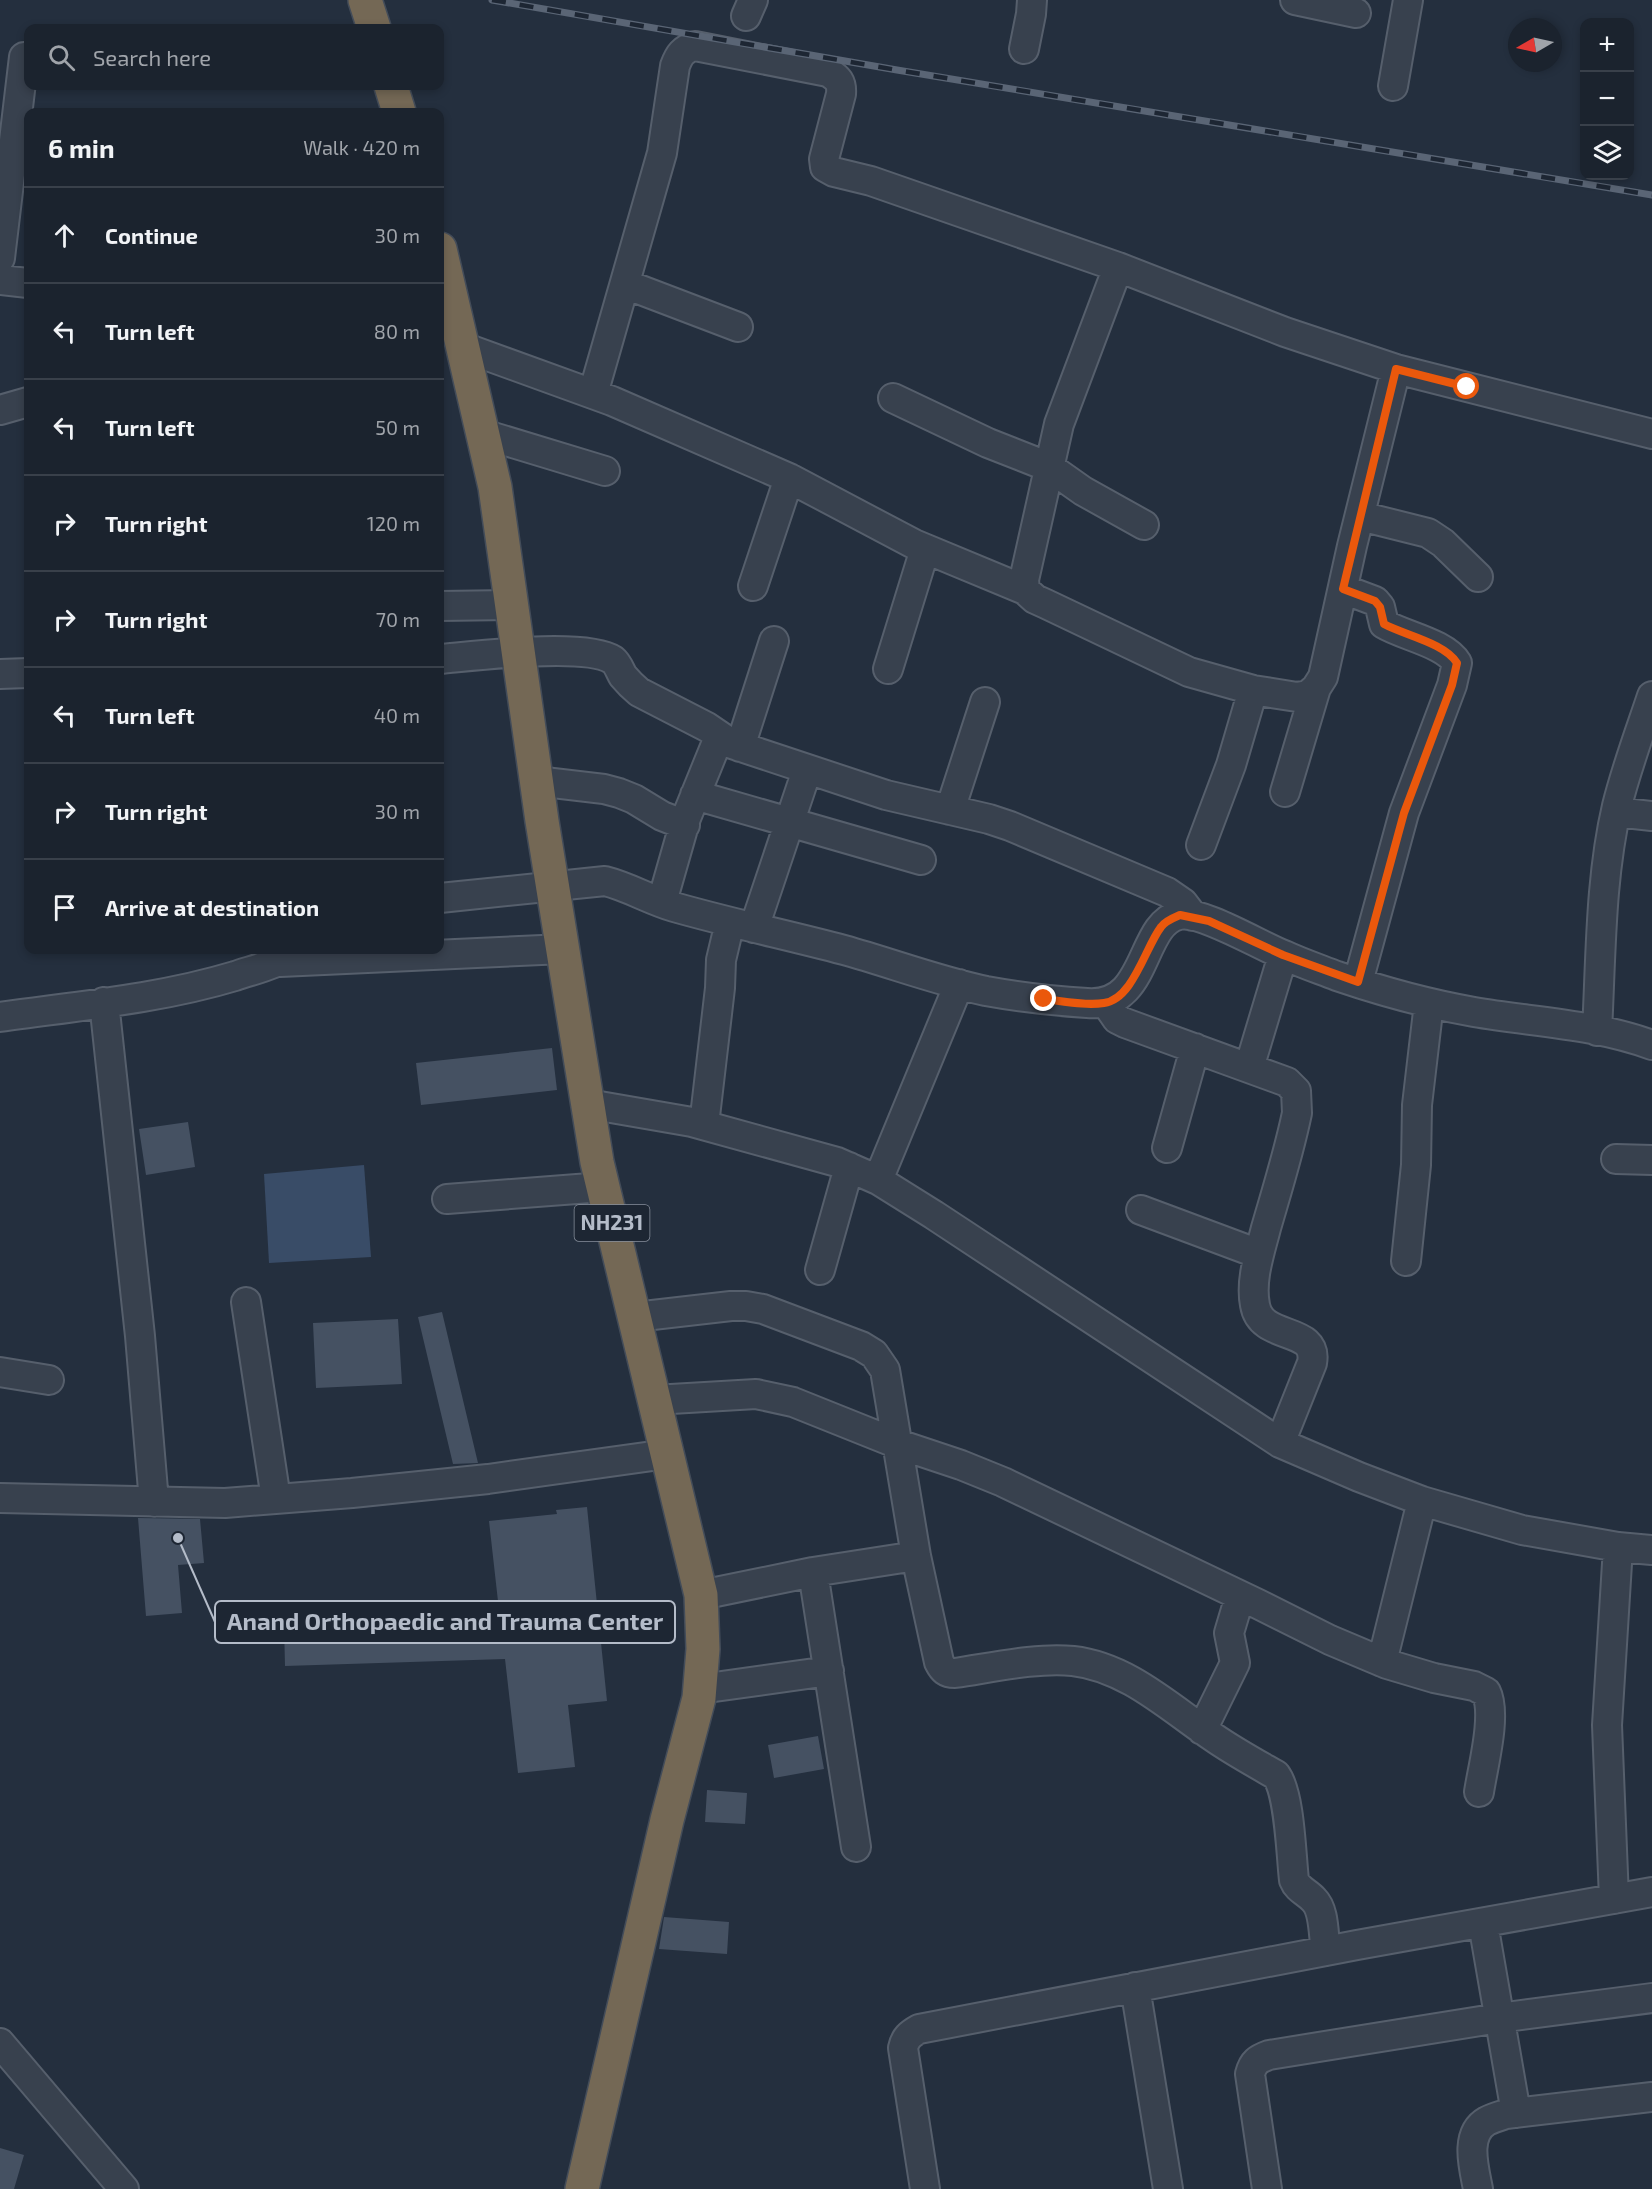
<!DOCTYPE html>
<html lang="en">
<head>
<meta charset="utf-8">
<style>
	:root { --surface:#1b232e; --page:#282f3a; --text:#f1f3f6; --muted:#a0a4aa; --line:#39404a }
	body { margin:0; font-family:"Exo 2",sans-serif; background:var(--page); color:var(--text) }
	.controls { position:absolute; right:18px; top:18px; display:grid; overflow:hidden; border-radius:12px; box-shadow:0 3px 9px #0003 }
	.controls button { width:54px; height:54px; display:grid; place-items:center; padding:0; border:0; border-bottom:2px solid var(--line); background:var(--surface); color:var(--text); font:30px sans-serif }
	.compass { position:absolute; left:1508px; top:18px; width:54px; height:54px; border-radius:50%; background:var(--surface); box-shadow:0 3px 9px #0003; rotate:261deg }
	.stop { position:absolute; width:18px; height:18px; margin:-14px; border:4px solid #ea580c; border-radius:50%; background:#fff }
	.stop.end { background:#ea580c; border-color:#fff; box-shadow:0 2px 6px #0008 }
	.list { margin:0; padding:0; list-style:none }
	h2 { display:flex; justify-content:space-between; align-items:center; height:78px; margin:0; padding:0 24px; font-size:26px }
	h2 small { font-size:20px; font-weight:400; color:var(--muted) }
	.list li { display:grid; grid-template-columns:39px 1fr auto; gap:18px; align-items:center; box-sizing:border-box; height:96px; padding:0 24px; border-top:2px solid var(--line) }
	.list b { display:block; font-size:22px; white-space:nowrap }
	.list em { font-size:20px; font-style:normal; color:var(--muted) }
	.icon { flex:none; width:33px; height:33px; fill:none; stroke:currentColor; stroke-width:2; stroke-linecap:round; stroke-linejoin:round }
	.map { position:relative; flex:none; width:1652px; height:2189px; overflow:hidden }
	.search { position:absolute; background:var(--surface); box-shadow:0 3px 9px #0003; left:24px; top:24px; width:420px; height:66px; display:flex; align-items:center; gap:15px; box-sizing:border-box; padding:0 21px; border-radius:12px; color:var(--muted); font-size:22px }
	.panel { position:absolute; background:var(--surface); box-shadow:0 3px 9px #0003; left:24px; top:108px; width:420px; height:846px; border-radius:12px }
	.map>svg:first-child { display:block }
</style>
</head>
<body>
<div class="map">
<svg width="1652" height="2189" viewBox="0 0 1652 2189">
	<rect width="100%" height="100%" fill="#242f3e"/>
	<!-- water -->
	<path fill="#394c67" d="M364 1165 371 1257 269 1263 264 1174Z"/>
	<!-- building -->
	<path fill="#455162" d="M552 1048 557 1090 421 1105 416 1063Z
		M188 1122 195 1167 146 1175 139 1129Z
		M442 1312 478 1463 453 1464 418 1317Z
		M398 1319 402 1384 316 1388 313 1323Z
		M587 1507 607 1701 568 1705 575 1767 518 1773 505 1659 285 1666 284 1625 500 1619 489 1521 557 1514 556 1510Z
		M138 1518 200 1519 204 1563 178 1565 182 1613 146 1616Z
		M818 1736 824 1769 774 1778 768 1745Z
		M707 1790 747 1793 745 1824 705 1822Z
		M664 1917 729 1922 727 1954 659 1949Z
		M0 2148 24 2155 14 2189H0Z"/>
	<g fill="none" stroke-linecap="round" stroke-linejoin="round">
		<!-- minor casing -->
		<g stroke="#565f6c" stroke-width="32">
			<path id="minor" d="M1295 0 1356 13
				M746 16 753 0
				M1024 49 1031 14 1032 0
				M1393 86 1408 0
				M0 258 24 57
				M1118 267 1059 424 1024 580 1025 590 1035 599 1046 604 1189 672 1253 690 1297 697 1308 695 1316 688 1323 677 1352 546 1396 369
				M0 280 28 283
				M625 284 738 327
				M463 347 612 401 789 478 914 544 1025 590
				M593 394 662 153 675 66C679 55 683 49 695 46L828 72C838 78 842 82 841 94L824 159 825 167 834 172 871 181 1118 267 1285 332 1396 369 1652 434
				M893 398 988 443 1049 467 1083 491 1144 525
				M0 410 28 402
				M483 434 605 471
				M1360 516 1428 533 1443 543 1478 577
				M753 586 789 478
				M1343 589 1375 601 1380 607 1384 624C1404 636 1445 643 1457 663L1452 685 1404 813 1358 982
				M440 606 512 605
				M440 659C475 656 585 642 613 660 618 664 620 671 623 676 628 682 633 687 639 692L707 727 732 744 886 795 989 819 1010 826 1167 892 1183 903 1193 916
				M888 669 925 549
				M0 674 28 673
				M740 747 774 641
				M536 781 604 789 619 793 634 799 662 816 685 825
				M1285 792 1316 688
				M695 795 921 860
				M950 810 985 702
				M1616 812 1652 816
				M1201 845 1231 765 1253 690
				M440 898 605 881C629 887 650 900 674 907 730 923 787 935 844 950 891 963 938 981 986 991 1019 997 1054 1001 1087 1003 1149 1008 1139 924 1179 915 1202 910 1260 946 1284 955 1301 963 1319 969 1337 976 1381 991 1428 1004 1474 1012 1533 1022 1595 1024 1652 1045
				M662 902 686 818 719 737
				M754 928 807 770
				M280 962 564 949
				M104 1002 140 1336 154 1502
				M1106 1003 1117 1019 1125 1023 1287 1082 1296 1091 1297 1113C1289 1152 1277 1190 1266 1228 1260 1252 1250 1280 1255 1305 1261 1342 1319 1325 1312 1363L1280 1443
				M0 1017C78 1006 159 999 235 976 259 968 276 965 297 950
				M1597 1031C1601 956 1600 879 1617 806 1626 769 1640 732 1652 696
				M1249 1068 1283 955
				M588 1104 692 1122 837 1162 878 1180 934 1215 1280 1443 1359 1477 1422 1501 1522 1530 1618 1547 1652 1550
				M704 1125 720 988 721 960 730 922
				M1167 1148 1195 1048
				M1616 1159 1652 1160
				M878 1180 959 984
				M447 1199 603 1187
				M1141 1210 1259 1254
				M1406 1261 1416 1165 1417 1105 1429 1003
				M820 1270 849 1167
				M246 1302 276 1499
				M635 1317 731 1306H746L763 1309 861 1346 874 1354 885 1370 916 1556 939 1662C943 1670 946 1673 955 1673 990 1668 1038 1657 1073 1661 1127 1667 1170 1708 1213 1737 1233 1751 1255 1763 1276 1775 1290 1794 1291 1855 1294 1880 1298 1890 1307 1892 1314 1900 1325 1911 1323 1936 1326 1951
				M0 1372 49 1380
				M654 1400 756 1394 793 1402 898 1444 961 1465 1003 1482 1258 1604 1330 1640 1387 1664 1434 1678 1474 1686 1486 1692C1497 1714 1483 1766 1479 1792
				M0 1498 225 1503 352 1493 488 1479 667 1454
				M813 1572 856 1847
				M701 1595 813 1572 916 1556
				M1382 1662 1422 1501
				M700 1689 829 1671
				M1202 1730 1235 1663 1229 1633 1240 1596
				M1614 1899 1607 1725 1618 1547
				M1483 1923 1516 2113
				M1135 1987 1168 2189
				M0 2043 124 2189
				M925 2189 903 2048C905 2038 910 2034 919 2029L1357 1945 1652 1892
				M1267 2189 1250 2074C1253 2062 1258 2059 1269 2055L1499 2018 1652 1998
				M1478 2189C1474 2168 1464 2134 1487 2121 1493 2118 1500 2116 1506 2114L1652 2097"/>
		</g>
		<!-- highway casing -->
		<g stroke="#434c59" stroke-width="36">
			<path id="highway" d="M365 0 374 28
				M391 86 399 112
				M440 249 495 487 542 821 597 1162 701 1595 703 1649 699 1698 667 1820 582 2189"/>
		</g>
		<!-- minor -->
		<use href="#minor" stroke="#38414e" stroke-width="28"/>
		<!-- highway -->
		<use href="#highway" stroke="#746855" stroke-width="33"/>
		<!-- rail casing -->
		<g stroke="#5a6575" stroke-width="7">
			<path id="rail" d="M492 0 897 70 1652 195"/>
		</g>
		<!-- rail -->
		<use href="#rail" stroke="#1d2633" stroke-width="4.5" stroke-dasharray="14" stroke-linecap="butt"/>
	</g>
	<g fill="none" stroke-linecap="round" stroke-linejoin="round">
		<!-- route -->
		<path stroke="#ea580c" stroke-width="8" d="M1044 999C1063 1001 1085 1006 1104 1003 1133 999 1145 948 1161 927 1165 921 1173 918 1180 915L1209 921 1283 955 1358 982 1404 813 1452 685 1457 663C1445 643 1404 635 1384 624L1380 607 1375 601 1343 589 1396 369 1467 387"/>
	</g>
	<g text-anchor="middle" stroke-width="5" stroke-linejoin="round" paint-order="stroke">
		<!-- shield labels -->
		<rect fill="#1d2633" stroke="#878f9c" stroke-width="1.5" x="574.5" y="1205" width="75" height="36" rx="4.5"/>
		<g font-size="21" font-weight="bold" fill="#b4bcc9">
			<text x="612" y="1230">NH231</text>
		</g>
	</g>
	<!-- callouts -->
	<path fill="none" stroke="#b4bcc9" stroke-width="2" d="M178 1538L215 1622"/>
	<circle fill="#b4bcc9" stroke="#1d2633" stroke-width="2" cx="178" cy="1538" r="6"/>
	<rect fill="#1d2633" stroke="#b4bcc9" stroke-width="2" x="215" y="1601" width="460" height="42" rx="6"/>
	<g font-size="24" text-anchor="middle" font-weight="bold" fill="#b4bcc9">
		<text x="445" y="1630">Anand Orthopaedic and Trauma Center</text>
	</g>
</svg>
<div class="controls">
<button>+</button>
<button>−</button>
<button><svg class="icon" aria-label="layers" viewBox="0 0 24 24"><path d="M12 4l9 5-9 5-9-5zM3 14l9 5 9-5"/></svg></button>
</div>
<svg class="compass" viewBox="-18 -18 36 36"><path d="M0-13l5 13h-10z" fill="#e53935"/><path d="M0 13l5-13h-10z" fill="#a0a4aa"/></svg>
<div class="stop" style="left:1467px;top:387px"></div>
<div class="stop end" style="left:1044px;top:999px"></div>
<div class="search"><svg class="icon" aria-label="search" viewBox="0 0 24 24"><circle cx="10" cy="10" r="6"/><path d="M15 15l6 6"/></svg>Search here</div>
<section class="panel">
<h2>6 min<small>Walk · 420 m</small></h2>
<ul class="list">
<li><svg class="icon" aria-label="ahead" viewBox="0 0 24 24"><path d="M12 20V5M6 11l6-6 6 6"/></svg><div><b>Continue</b></div><em>30 m</em></li>
<li><svg class="icon" aria-label="left" viewBox="0 0 24 24"><path d="M17 20v-9H6M10 6l-5 5 5 5"/></svg><div><b>Turn left</b></div><em>80 m</em></li>
<li><svg class="icon" aria-label="left" viewBox="0 0 24 24"><path d="M17 20v-9H6M10 6l-5 5 5 5"/></svg><div><b>Turn left</b></div><em>50 m</em></li>
<li><svg class="icon" aria-label="right" viewBox="0 0 24 24"><path d="M7 20v-9h11M14 6l5 5-5 5"/></svg><div><b>Turn right</b></div><em>120 m</em></li>
<li><svg class="icon" aria-label="right" viewBox="0 0 24 24"><path d="M7 20v-9h11M14 6l5 5-5 5"/></svg><div><b>Turn right</b></div><em>70 m</em></li>
<li><svg class="icon" aria-label="left" viewBox="0 0 24 24"><path d="M17 20v-9H6M10 6l-5 5 5 5"/></svg><div><b>Turn left</b></div><em>40 m</em></li>
<li><svg class="icon" aria-label="right" viewBox="0 0 24 24"><path d="M7 20v-9h11M14 6l5 5-5 5"/></svg><div><b>Turn right</b></div><em>30 m</em></li>
<li><svg class="icon" aria-label="arrive" viewBox="0 0 24 24"><path d="M6 21V4h12l-3 4 3 4H6"/></svg><div><b>Arrive at destination</b></div></li>
</ul>
</section>
</div>
</body>
</html>
